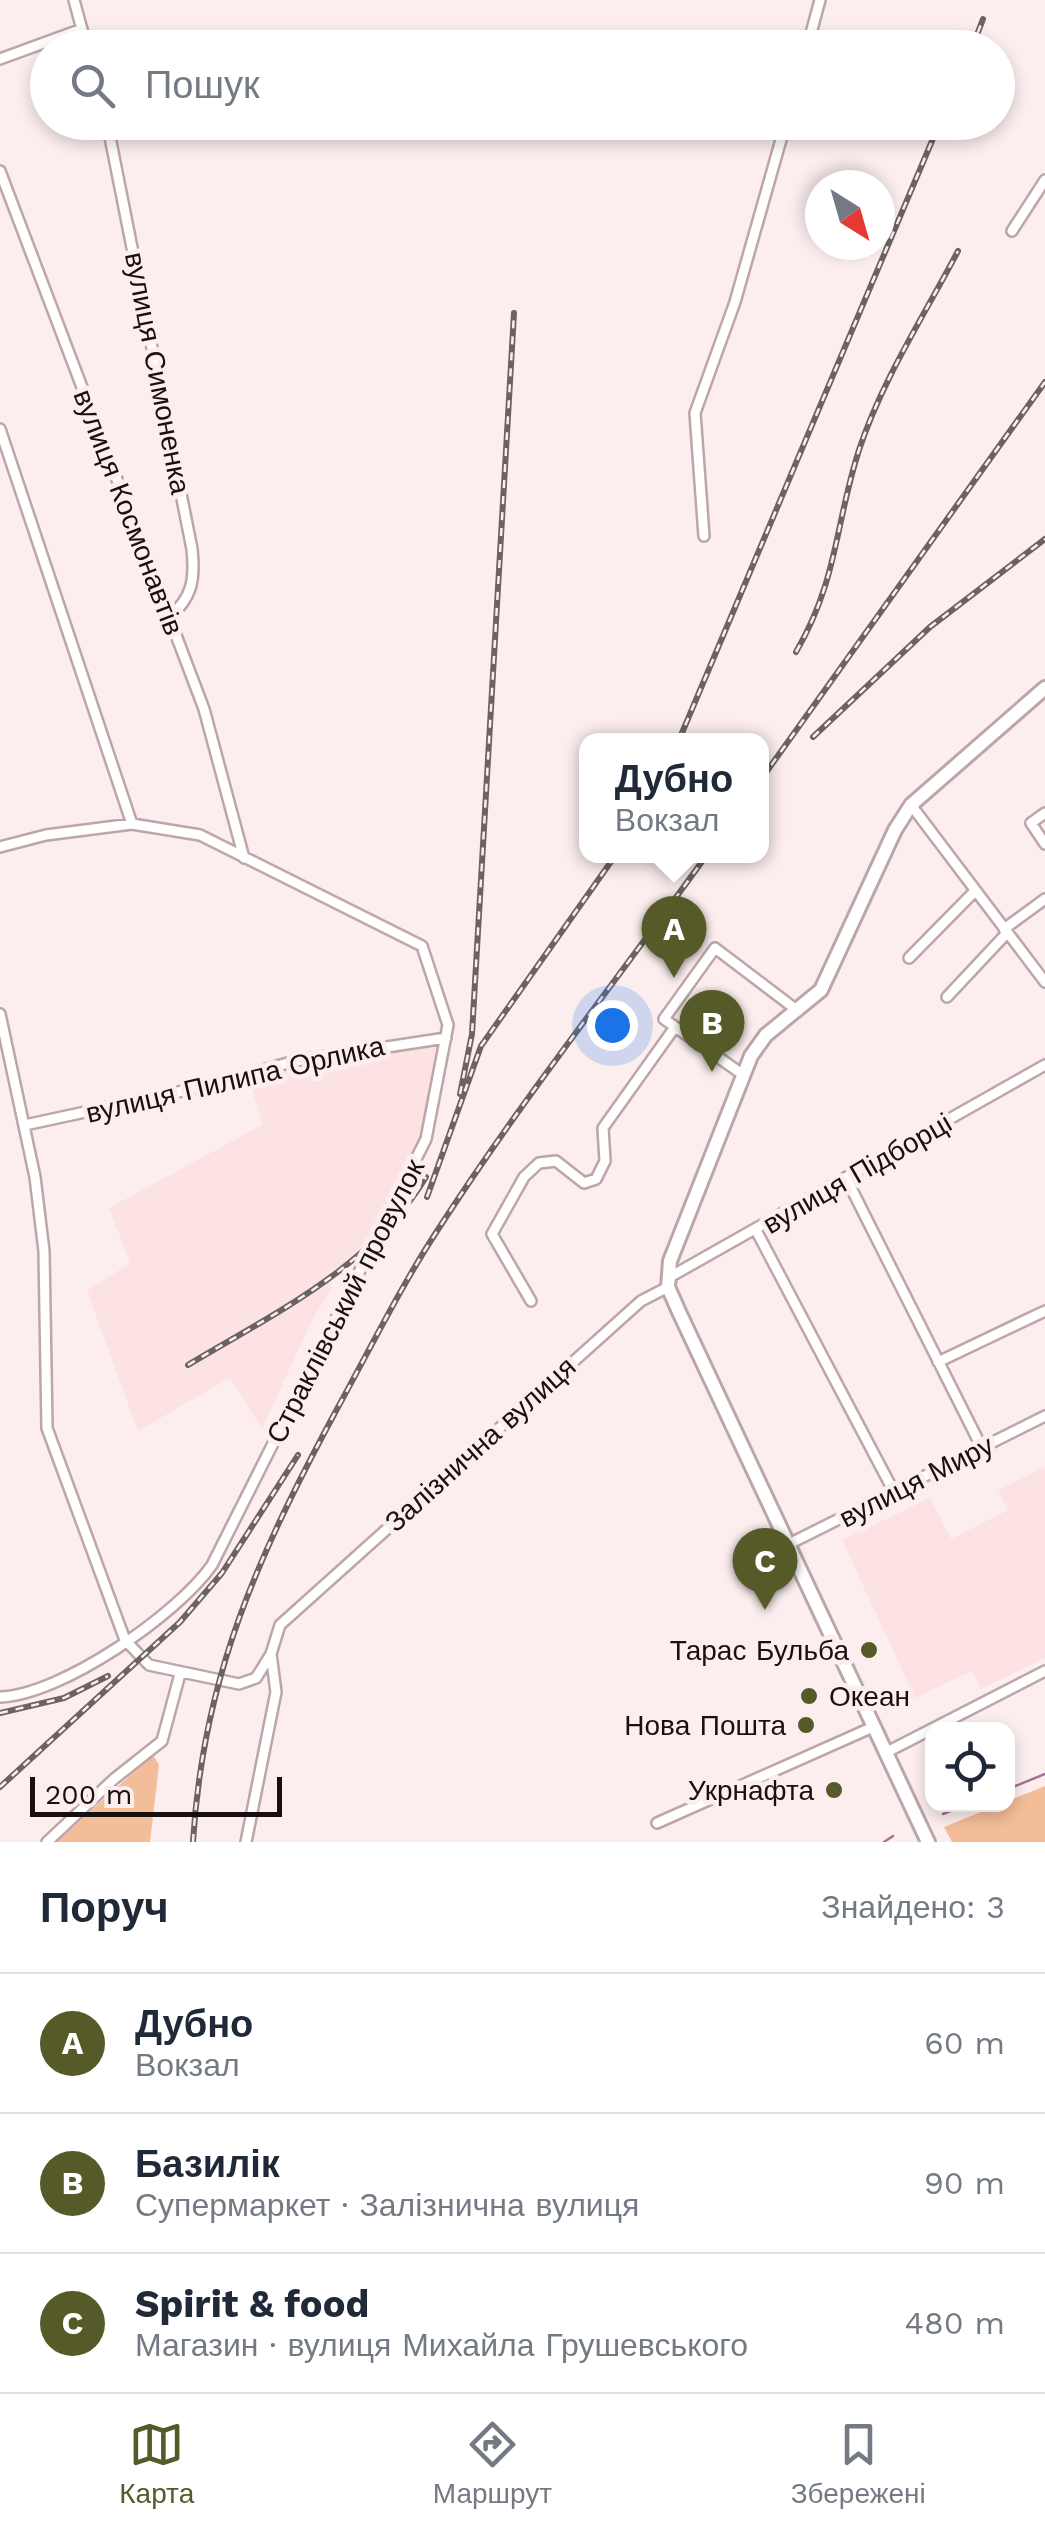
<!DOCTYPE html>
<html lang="uk">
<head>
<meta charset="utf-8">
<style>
	:root { --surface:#fff; --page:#f6f6f7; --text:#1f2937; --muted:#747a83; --line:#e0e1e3; --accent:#565a28 }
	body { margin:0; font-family:"Work Sans",sans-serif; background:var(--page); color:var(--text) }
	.controls { position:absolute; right:30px; bottom:30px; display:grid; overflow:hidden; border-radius:20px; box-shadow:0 5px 15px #0003 }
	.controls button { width:90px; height:90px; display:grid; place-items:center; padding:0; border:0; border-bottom:2px solid var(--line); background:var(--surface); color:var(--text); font:50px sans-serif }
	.compass { position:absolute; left:805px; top:170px; width:90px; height:90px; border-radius:50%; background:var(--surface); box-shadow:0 5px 15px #0003; rotate:143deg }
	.scale { position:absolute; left:30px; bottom:25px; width:252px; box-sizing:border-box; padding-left:10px; border:5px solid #181010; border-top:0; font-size:28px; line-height:35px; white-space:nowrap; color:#181010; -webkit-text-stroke:8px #fceeee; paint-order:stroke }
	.you { position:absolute; left:612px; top:1025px; width:35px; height:35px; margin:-25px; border:8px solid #fff; border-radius:50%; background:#1a73e8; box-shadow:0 0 0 15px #1a73e833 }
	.badge { display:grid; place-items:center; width:65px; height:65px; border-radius:50%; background:var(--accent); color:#fff; font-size:32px; font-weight:700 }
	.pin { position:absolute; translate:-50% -82px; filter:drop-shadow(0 2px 5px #0008) }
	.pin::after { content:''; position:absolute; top:52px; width:35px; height:30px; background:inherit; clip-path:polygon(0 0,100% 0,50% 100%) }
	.popup { position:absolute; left:579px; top:733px; width:190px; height:130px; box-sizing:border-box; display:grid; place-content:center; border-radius:20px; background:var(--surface); filter:drop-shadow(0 2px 8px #0005); font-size:32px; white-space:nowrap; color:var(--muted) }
	.popup b { font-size:38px; color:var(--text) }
	.popup::after { content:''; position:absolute; left:50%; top:100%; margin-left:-20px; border:20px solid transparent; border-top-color:var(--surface) }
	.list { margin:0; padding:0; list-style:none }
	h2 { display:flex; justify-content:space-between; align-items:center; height:130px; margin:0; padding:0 40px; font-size:42px }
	h2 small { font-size:32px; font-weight:400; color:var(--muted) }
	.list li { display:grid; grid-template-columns:65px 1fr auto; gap:30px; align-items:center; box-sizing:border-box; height:140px; padding:0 40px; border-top:2px solid var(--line) }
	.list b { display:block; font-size:38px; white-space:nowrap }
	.list p { margin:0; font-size:32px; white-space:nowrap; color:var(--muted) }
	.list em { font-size:32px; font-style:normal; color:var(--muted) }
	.icon { flex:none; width:55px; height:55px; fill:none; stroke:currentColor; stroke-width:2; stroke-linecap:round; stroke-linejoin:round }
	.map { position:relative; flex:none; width:1045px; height:1842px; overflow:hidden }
	.search { position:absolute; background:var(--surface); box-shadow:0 5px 15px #0003; left:30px; right:30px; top:30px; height:110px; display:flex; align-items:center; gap:25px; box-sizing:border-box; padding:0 35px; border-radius:55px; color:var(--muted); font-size:38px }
	.sheet { height:550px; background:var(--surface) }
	nav { display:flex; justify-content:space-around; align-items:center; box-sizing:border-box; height:140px; border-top:2px solid var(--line); background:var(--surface); font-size:28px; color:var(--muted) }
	nav a { display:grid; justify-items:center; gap:5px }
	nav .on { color:var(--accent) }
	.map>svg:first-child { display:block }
</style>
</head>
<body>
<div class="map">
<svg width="1045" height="1842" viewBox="0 0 1045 1842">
	<rect width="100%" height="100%" fill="#fceeee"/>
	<!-- built -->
	<path fill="#fce2e3" d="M446 1038 426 1139 375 1244 330 1272 331 1290 312 1320 262 1429 230 1378 138 1431 87 1291 130 1263 109 1208 262 1125 248 1074 295 1061Z
		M1045 1467V1658L981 1689 972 1671 915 1698 842 1540 930 1498 951 1539 1008 1510 998 1490Z"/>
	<!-- green -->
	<path fill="#f3bd99" d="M153 1755 159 1765 150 1842H56Z
		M1045 1786V1842H952L944 1827Z"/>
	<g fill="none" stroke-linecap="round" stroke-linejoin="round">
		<!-- stream -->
		<path stroke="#a67196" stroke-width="2.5" d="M1008 1789 1045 1774
			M943 1814 968 1804
			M884 1842 893 1836"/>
		<!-- street casing -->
		<g stroke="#bda6a7" stroke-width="14">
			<path id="street" d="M74 0 87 48
				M807 48 820 0
				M0 59 82 29
				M107 122 192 549C195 578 193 598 169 617
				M0 171 204 709 244 858
				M1012 231 1045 180
				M0 429 132 824
				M704 536 695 413 735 302 786 122
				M911 805 1045 982
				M1045 813 1031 823 1045 844
				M0 847 46 835 132 824 200 835 422 946 448 1025 426 1139 212 1565C177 1615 61 1695 0 1697
				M1004 929 1045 899
				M909 958 974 892
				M947 997 1007 933
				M0 1014 35 1177 44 1251 47 1428 125 1640 149 1665 239 1684 256 1678 271 1654
				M742 1074 664 1019 715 948 798 1011
				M25 1125 201 1087 295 1061 446 1038
				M846 1178 982 1448
				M757 1232 894 1492
				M668 1278 1045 1065
				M531 1301 492 1234 524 1177 539 1163 556 1161 584 1183 596 1179 605 1161 603 1128 675 1027
				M938 1362 1045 1311
				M787 1545 1045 1416
				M885 1753 1045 1671
				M657 1823 873 1727
				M47 1842 114 1779 162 1741 180 1674
				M246 1842 276 1692 271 1654 280 1625 641 1301 668 1287"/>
		</g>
		<!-- secondary casing -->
		<g stroke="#bda6a7" stroke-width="18">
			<path id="secondary" d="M928 1842 680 1314 668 1287 670 1261 751 1056 766 1035 821 990 895 830 911 805 1045 688"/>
		</g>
		<!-- street -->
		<use href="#street" stroke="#fff" stroke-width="9"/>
		<!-- secondary -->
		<use href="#secondary" stroke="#fff" stroke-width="12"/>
		<!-- rail casing -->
		<g stroke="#6c6262" stroke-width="6">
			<path id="rail" d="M972 48 983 19
				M796 652C838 580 835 524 859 450 882 380 924 316 958 251
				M813 737 930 627 1045 539
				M679 740 940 122
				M762 778 1045 382
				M460 1094 472 1034 514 313
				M427 1197 481 1046 615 856
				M188 1365C275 1313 372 1267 426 1177
				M0 1713 64 1698 108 1676
				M0 1787 180 1622 222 1573 298 1455
				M193 1842C203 1675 259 1554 337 1409 370 1349 400 1288 437 1231 520 1102 617 980 706 856"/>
		</g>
		<!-- rail -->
		<use href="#rail" stroke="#fceeee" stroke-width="2.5" stroke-dasharray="8" stroke-linecap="butt"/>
	</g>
	<!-- markers -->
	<g fill="#565a28" stroke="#fceeee" stroke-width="4">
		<circle cx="869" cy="1650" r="10"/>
		<circle cx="809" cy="1696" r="10"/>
		<circle cx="806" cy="1725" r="10"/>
		<circle cx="834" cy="1790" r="10"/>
	</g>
	<g text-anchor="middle" stroke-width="10" stroke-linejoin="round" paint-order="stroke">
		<!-- street labels -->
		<g font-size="28" fill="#181010" stroke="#fceeee">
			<text transform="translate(158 373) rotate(79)" y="10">вулиця Симоненка</text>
			<text transform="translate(129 512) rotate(69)" y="10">вулиця Космонавтів</text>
			<text transform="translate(235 1079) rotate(-13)" y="10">вулиця Пилипа Орлика</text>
			<text transform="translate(857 1173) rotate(-30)" y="10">вулиця Підборці</text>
			<text transform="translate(345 1301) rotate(-63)" y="10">Страклівський провулок</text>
			<text transform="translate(480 1444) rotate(-42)" y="10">Залізнична вулиця</text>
			<text transform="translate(916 1481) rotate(-27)" y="10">вулиця Миру</text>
		</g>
		<!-- poi labels -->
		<g font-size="28" fill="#181010" stroke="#fceeee" text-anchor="end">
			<text x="849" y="1660">Тарас Бульба</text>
			<text x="829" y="1706" text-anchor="start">Океан</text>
			<text x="786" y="1735">Нова Пошта</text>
			<text x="814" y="1800">Укрнафта</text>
		</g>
	</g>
</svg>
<div class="controls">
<button><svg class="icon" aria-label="locate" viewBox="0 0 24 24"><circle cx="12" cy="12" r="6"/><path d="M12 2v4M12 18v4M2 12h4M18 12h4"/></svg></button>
</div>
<svg class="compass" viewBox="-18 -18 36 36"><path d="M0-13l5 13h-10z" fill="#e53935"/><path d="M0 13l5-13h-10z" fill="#747a83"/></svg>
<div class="scale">200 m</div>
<div class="you"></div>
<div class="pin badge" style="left:674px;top:978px">A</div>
<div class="popup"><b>Дубно</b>Вокзал</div>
<div class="pin badge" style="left:712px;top:1072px">B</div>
<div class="pin badge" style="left:765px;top:1610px">C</div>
<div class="search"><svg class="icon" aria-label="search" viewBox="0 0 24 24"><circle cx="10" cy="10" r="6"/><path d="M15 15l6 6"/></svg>Пошук</div>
</div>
<section class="sheet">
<h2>Поруч<small>Знайдено: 3</small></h2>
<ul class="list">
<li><span class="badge">A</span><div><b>Дубно</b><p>Вокзал</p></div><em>60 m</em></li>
<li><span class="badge">B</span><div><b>Базилік</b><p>Супермаркет · Залізнична вулиця</p></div><em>90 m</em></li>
<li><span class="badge">C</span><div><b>Spirit &amp; food</b><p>Магазин · вулиця Михайла Грушевського</p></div><em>480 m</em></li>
</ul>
</section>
<nav>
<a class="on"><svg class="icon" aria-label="map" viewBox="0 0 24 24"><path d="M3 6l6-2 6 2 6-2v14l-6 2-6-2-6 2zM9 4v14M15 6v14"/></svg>Карта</a>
<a><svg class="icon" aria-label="directions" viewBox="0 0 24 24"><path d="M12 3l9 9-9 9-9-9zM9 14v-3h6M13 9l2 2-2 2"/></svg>Маршрут</a>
<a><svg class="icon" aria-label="saved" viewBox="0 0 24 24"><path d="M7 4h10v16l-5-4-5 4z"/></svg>Збережені</a>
</nav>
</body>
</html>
